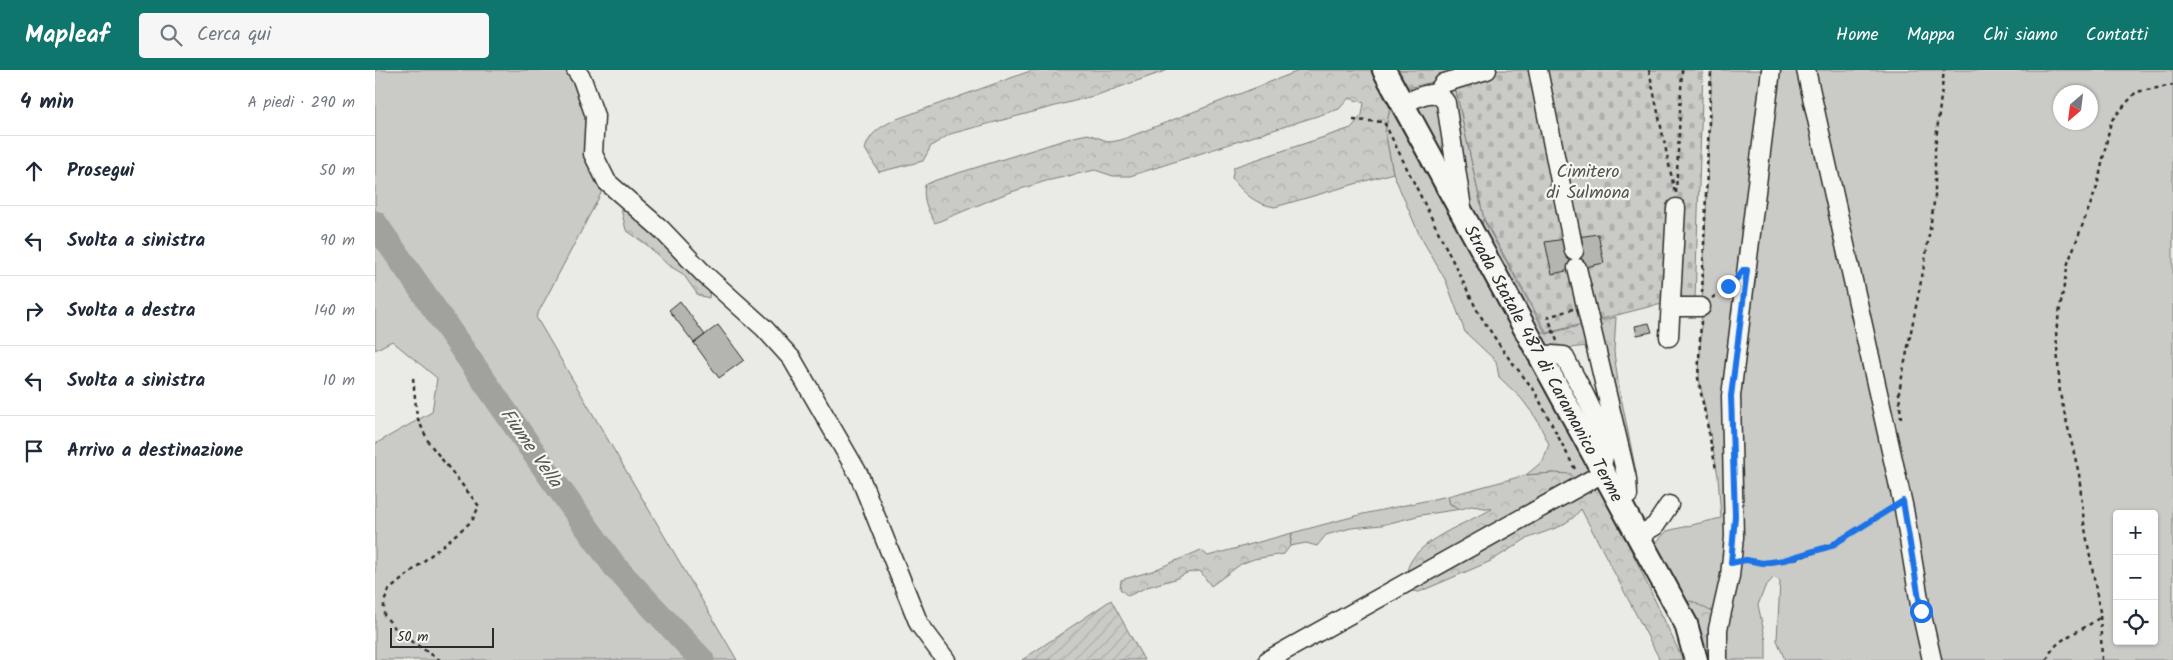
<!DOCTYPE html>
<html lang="it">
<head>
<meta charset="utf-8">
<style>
	:root { --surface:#fff; --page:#f6f6f7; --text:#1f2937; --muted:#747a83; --line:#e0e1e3; --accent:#0f766e }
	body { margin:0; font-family:Kalam,sans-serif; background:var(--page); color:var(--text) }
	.controls { position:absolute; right:15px; bottom:15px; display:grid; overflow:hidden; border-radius:5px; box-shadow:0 1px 4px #0004 }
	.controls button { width:45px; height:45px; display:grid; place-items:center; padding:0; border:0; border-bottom:1px solid var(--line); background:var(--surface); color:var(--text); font:25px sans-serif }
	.compass { position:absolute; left:1678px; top:15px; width:45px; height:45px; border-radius:50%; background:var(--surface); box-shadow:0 1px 4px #0004; rotate:208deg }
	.scale { position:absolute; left:15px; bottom:12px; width:104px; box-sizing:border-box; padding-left:5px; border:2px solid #2b2b2b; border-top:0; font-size:14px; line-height:18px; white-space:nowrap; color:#2b2b2b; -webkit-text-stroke:4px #f6f6f2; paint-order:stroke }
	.stop { position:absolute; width:15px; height:15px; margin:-11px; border:4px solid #1a73e8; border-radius:50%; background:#fff }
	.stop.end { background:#1a73e8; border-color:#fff; box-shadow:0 1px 5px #0008 }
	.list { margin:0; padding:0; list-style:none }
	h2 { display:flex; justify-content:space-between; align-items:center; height:65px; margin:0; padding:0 20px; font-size:21px }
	h2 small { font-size:16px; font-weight:400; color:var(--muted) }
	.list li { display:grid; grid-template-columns:32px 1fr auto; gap:15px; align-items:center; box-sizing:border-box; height:70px; padding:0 20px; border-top:1px solid var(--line) }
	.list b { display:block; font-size:19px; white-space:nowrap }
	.list em { font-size:16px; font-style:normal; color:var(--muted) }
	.icon { flex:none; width:28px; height:28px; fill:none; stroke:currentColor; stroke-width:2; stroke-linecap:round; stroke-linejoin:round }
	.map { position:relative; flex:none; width:1798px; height:590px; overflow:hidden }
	header { display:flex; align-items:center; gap:30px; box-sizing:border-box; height:70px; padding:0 25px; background:var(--accent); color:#fff }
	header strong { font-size:24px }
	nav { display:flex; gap:28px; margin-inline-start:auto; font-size:18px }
	.search { width:350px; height:45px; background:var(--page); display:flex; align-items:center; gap:12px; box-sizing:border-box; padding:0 18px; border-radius:5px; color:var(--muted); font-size:19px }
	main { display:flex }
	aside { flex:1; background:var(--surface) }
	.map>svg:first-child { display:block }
</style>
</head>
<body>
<header>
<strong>Mapleaf</strong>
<div class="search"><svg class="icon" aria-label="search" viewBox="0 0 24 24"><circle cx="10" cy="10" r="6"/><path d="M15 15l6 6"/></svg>Cerca qui</div>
<nav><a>Home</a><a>Mappa</a><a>Chi siamo</a><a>Contatti</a></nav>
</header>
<main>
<aside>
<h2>4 min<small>A piedi · 290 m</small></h2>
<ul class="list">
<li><svg class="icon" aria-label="ahead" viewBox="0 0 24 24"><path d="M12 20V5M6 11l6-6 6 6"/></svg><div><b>Prosegui</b></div><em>50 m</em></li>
<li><svg class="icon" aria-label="left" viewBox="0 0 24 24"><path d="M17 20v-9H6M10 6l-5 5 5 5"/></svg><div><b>Svolta a sinistra</b></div><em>90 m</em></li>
<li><svg class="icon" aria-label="right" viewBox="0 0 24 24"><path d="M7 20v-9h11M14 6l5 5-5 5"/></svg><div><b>Svolta a destra</b></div><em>140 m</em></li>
<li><svg class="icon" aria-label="left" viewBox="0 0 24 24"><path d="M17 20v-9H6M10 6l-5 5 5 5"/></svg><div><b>Svolta a sinistra</b></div><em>10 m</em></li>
<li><svg class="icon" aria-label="arrive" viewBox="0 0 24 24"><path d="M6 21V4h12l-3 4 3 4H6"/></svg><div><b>Arrivo a destinazione</b></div></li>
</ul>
</aside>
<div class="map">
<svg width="1798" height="590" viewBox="0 0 1798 590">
	<defs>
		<pattern id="forest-crowns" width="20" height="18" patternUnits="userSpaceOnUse" patternTransform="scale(1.25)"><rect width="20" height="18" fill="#cacac7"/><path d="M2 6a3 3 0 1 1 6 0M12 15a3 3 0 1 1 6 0" fill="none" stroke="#aeaeab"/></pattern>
		<pattern id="cemetery-stones" width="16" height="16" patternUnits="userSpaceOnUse" patternTransform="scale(1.25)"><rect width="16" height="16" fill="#cacac7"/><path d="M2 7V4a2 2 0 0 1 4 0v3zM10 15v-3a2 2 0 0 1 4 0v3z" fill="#aeaeab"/></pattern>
		<pattern id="garden-furrows" width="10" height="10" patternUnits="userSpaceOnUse" patternTransform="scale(1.25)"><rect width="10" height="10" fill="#cacac7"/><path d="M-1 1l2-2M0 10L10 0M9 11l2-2" fill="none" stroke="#aeaeab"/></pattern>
	</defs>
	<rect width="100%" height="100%" fill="#eaeae6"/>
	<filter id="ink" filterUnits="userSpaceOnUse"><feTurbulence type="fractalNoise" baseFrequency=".02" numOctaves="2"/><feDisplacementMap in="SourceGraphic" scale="10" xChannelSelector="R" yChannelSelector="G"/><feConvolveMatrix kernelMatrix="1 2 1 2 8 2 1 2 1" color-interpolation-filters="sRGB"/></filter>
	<g filter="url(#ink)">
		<!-- grass -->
		<path fill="#cacac7" stroke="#7a7a79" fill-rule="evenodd" d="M0 0H200L232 112 161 247 362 590H0V374L57 342 62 308 17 271 0 280Z
			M1337 0H1798V590H1410L1402 570 1405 511 1399 507 1390 517 1383 535 1391 571V590H1338L1308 532 1274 480 1292 461 1346 448 1343 406 1324 308ZM1686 22H1716V52H1686ZM1742 444H1779V571H1742Z
			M1079 12 1109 149 1106 164 1093 142 1072 18Z
			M1055 32 1063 33 1081 118 1034 37Z
			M1015 38 1216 405 1200 413 1179 403 1151 405 1168 391 1174 374 1161 348 1146 328 1124 307 1121 291 1090 262 1071 211 1044 164 1018 103 1010 62Z
			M1073 426 1075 434 1086 439 1046 445 1007 455 976 458 951 465 942 476 931 473 915 476 917 463 988 444Z"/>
		<!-- forest -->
		<path fill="url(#forest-crowns)" stroke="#7a7a79" d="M658 0H793L722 25 575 64 556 76 548 91 504 102 490 79C495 63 504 58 519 50Z
			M926 0H995L1015 38 1010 62 1018 103 900 137C880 134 869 124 857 108L859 97 976 58 987 45 989 33 974 28 964 39 755 106H738L720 100 671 111 630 124 560 153C553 141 547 129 550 115L561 110 699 67 713 64 735 72 746 70Z
			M253 133 335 221 334 228 323 225 308 204 293 195 272 175 251 160 246 139 248 134Z
			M1108 149 1171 264 1241 247 1239 282 1243 312 1261 402 1258 430 1232 398 1231 358 1214 276 1171 280 1106 164Z
			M1179 403 1196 404 1204 422 1218 418H1224L1260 488 1308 590H1285L1206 439 1199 447 1186 456 1151 469 1116 491 1044 522 1033 520C1033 515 1031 507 1032 501 1039 470 1093 453 1117 439L1096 436 1086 439 1075 434 1073 426 1151 405Z
			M917 463 915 476 909 484 879 489 866 494 836 516 825 501 812 503 800 509 772 517 753 526 745 519 746 510 777 501 826 480 833 486Z
			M1317 531 1337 542 1339 574 1338 590H1324L1308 532Z"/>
		<!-- cemetery -->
		<path fill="url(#cemetery-stones)" stroke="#7a7a79" d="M1024 0H1328L1320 229 1277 236 1172 263 1109 149 1078 7 1033 18Z"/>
		<!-- garden -->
		<path fill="url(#garden-furrows)" stroke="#7a7a79" d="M736 530 769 590H647Z"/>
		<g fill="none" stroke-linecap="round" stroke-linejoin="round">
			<!-- river -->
			<path stroke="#a1a19e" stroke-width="25" d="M0 153 175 406 241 498 327 590"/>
		</g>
		<!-- building -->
		<path fill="#b4b4b1" stroke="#2b2b2b" d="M1223 164 1229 193 1177 204 1170 172Z
			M305 231 330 265 319 273 294 240Z
			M1274 253 1277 262 1262 265 1260 256Z
			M343 255 369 290 344 308 319 273Z"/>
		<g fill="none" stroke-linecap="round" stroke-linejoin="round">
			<!-- minor casing -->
			<g stroke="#2b2b2b" stroke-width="21">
				<path id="minor" d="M201 0 207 9 220 46 218 84 232 112 286 159 329 204 389 258 417 289 484 405 544 554 571 590
					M1163 0 1199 181
					M1431 0 1529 439 1546 541 1557 590
					M1061 23 1069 13 1112 0
					M1028 34C1043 28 1060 15 1071 33L1087 138
					M1202 198 1252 409 1253 425 1244 431
					M1297 237H1326
					M1294 267 1301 138
					M1163 284 1189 286C1201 311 1242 373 1225 398
					M1263 466 1280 456 1294 435
					M893 590 1228 403
					M1343 590V559L1355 506 1359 467 1356 326 1396 0"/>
			</g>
			<!-- major casing -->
			<g stroke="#2b2b2b" stroke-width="26">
				<g id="major">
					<path id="s1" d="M1009 0 1311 554 1321 590"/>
				</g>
			</g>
			<!-- path -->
			<path stroke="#2b2b2b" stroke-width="2.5" stroke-dasharray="4 4" stroke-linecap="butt" d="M1274 0 1300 123
				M978 50 1009 52 1103 242 1129 282 1159 320 1201 401
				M1301 123 1307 0
				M1327 223 1336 0
				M1337 228 1355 215
				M1326 251 1323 308 1341 399
				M1182 271 1173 247 1198 239
				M38 308 42 347 54 373 104 436 97 451 14 520 9 532V545L25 564 65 590
				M1526 349 1524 322 1550 191 1560 126V79L1569 0
				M1372 490C1424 501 1472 466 1514 439
				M1672 590C1679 567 1708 562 1725 547
				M1727 590 1725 542 1709 453 1704 404 1685 324 1681 261 1693 193 1722 117 1736 51 1761 22 1798 15"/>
			<!-- minor -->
			<use href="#minor" stroke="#f6f6f2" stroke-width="18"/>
			<!-- major -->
			<use href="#major" stroke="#f6f6f2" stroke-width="22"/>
		</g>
	</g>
	<g fill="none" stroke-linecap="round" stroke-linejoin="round" filter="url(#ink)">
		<!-- route -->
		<path stroke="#1a73e8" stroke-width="6" d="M1353 216 1359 213 1368 200H1372L1356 326 1360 446 1356 493 1371 490 1388 493 1409 490 1456 476 1528 431 1546 541"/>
	</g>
	<g text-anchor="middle" stroke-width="4.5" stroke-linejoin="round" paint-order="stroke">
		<!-- park labels -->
		<g font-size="18" fill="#535352" stroke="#f6f6f2">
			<text x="1213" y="107">Cimitero<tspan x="1213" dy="21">di Sulmona</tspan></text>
		</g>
		<!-- street labels -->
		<g font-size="18" fill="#2b2b2b" stroke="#f6f6f2">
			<text dy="6" stroke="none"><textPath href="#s1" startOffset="334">Strada Statale 487 di Caramanico Terme</textPath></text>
		</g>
		<!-- water labels -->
		<g font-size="19" font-style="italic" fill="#545453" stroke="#f6f6f2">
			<text transform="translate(157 377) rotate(55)" y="7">Fiume Vella</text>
		</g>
	</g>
</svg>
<div class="controls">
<button>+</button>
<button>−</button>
<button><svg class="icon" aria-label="locate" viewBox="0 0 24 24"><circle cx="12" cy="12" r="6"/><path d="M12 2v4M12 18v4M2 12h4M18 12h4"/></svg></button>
</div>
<svg class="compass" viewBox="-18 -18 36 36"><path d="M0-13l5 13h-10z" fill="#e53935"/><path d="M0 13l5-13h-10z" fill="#747a83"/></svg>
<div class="scale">50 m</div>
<div class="stop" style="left:1546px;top:541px"></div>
<div class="stop end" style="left:1353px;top:216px"></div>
</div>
</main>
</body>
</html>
